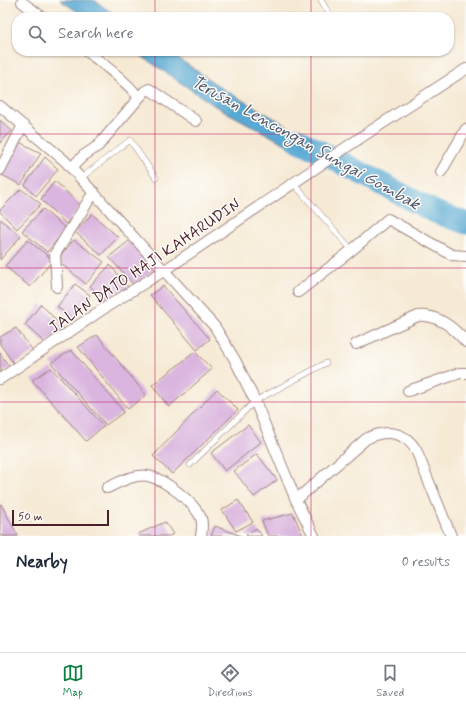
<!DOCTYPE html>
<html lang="en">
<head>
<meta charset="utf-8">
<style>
	:root { --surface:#fff; --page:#f6f6f7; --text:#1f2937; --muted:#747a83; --line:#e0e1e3; --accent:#0b8043 }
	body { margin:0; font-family:Mynerve,sans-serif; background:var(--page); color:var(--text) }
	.scale { position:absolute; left:12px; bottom:10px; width:97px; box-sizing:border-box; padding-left:4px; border:2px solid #4a1f2b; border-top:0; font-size:11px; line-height:14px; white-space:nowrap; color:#4a1f2b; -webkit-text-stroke:3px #fdfcf7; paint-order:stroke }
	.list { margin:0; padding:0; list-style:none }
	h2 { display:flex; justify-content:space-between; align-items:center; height:52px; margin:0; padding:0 16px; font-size:17px }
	h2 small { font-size:13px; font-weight:400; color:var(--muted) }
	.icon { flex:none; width:22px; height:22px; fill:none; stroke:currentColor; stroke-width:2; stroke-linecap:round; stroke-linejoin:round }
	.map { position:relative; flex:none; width:466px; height:536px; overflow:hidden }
	.search { position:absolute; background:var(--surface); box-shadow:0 1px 3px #0004; left:12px; right:12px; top:12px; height:44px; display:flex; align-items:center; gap:10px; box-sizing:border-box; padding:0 14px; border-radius:16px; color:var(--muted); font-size:15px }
	.sheet { height:116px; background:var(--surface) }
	nav { display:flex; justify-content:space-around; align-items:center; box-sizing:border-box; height:56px; border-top:1px solid var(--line); background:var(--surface); font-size:11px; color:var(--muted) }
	nav a { display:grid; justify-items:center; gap:2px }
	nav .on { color:var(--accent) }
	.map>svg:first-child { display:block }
</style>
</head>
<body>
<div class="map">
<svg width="466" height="536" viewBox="0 0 466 536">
	<rect width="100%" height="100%" fill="#fdfcf7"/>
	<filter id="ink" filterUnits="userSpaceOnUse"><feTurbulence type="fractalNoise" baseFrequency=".025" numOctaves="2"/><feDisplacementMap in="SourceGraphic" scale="8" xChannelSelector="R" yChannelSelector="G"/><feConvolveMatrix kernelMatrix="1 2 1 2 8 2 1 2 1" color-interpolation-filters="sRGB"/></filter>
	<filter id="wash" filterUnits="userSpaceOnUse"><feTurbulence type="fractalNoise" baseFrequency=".012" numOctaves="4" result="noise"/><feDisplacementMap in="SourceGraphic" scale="16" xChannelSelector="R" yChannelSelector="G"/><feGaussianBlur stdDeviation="0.9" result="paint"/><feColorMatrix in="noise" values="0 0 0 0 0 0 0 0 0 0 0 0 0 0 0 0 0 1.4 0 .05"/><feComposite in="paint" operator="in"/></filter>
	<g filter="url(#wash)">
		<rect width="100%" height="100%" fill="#f6ead5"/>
		<!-- water -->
		<path fill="#59a9d3" stroke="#52647f" d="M60 0H94L118 17H85Z
			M134 51H168L223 89 328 149 315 160 215 106Z
			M440 208 466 216V231L447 225 437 219Z"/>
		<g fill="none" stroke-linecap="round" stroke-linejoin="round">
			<!-- river -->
			<path stroke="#59a9d3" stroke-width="23" d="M296 139 435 212 466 223"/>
		</g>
		<g id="blocks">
			<!-- building -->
			<path fill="#dab5df" d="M0 120 12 131 0 143Z
				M19 142 41 153 21 185 2 175Z
				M45 157 58 169 36 196 25 185Z
				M55 181 81 206 66 224 41 199Z
				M21 189 41 204 17 229 0 212V210Z
				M43 209 66 229 47 252 22 231Z
				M92 214 118 237 101 255 75 232Z
				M0 219 21 236 0 260Z
				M28 240 53 260 30 287 5 266Z
				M74 240 104 262 86 284 59 262V257Z
				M130 240 156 269 134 285 109 257Z
				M110 265 129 288 107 302 90 286Z
				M75 284 90 295 73 319 57 307Z
				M163 286 210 339 197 350 150 295Z
				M41 304 65 330 45 343 25 325Z
				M16 328 34 352 14 364 0 344V337Z
				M97 335 146 395 128 409 78 347Z
				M71 350 124 412 106 425 51 363Z
				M195 352 212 369 169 407 152 385Z
				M0 353 10 368 0 373Z
				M51 368 104 426 86 441 32 380Z
				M217 389 238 410 172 474 153 456Z
				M248 425 261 442 225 471 211 453Z
				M257 454 277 480 254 497 234 471Z
				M238 500 253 522 236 531 222 510Z
				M1 504 18 536H0V505Z
				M293 513 303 536H268L262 521Z
				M165 522 173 534 170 536H139L138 534Z
				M215 526 241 536H211Z
				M256 528 262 536H247L246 535Z"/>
		</g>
	</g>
	<g filter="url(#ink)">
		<use href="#blocks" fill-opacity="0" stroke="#a08480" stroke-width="1"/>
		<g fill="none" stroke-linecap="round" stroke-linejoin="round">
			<!-- lane casing -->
			<g stroke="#a08480" stroke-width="6">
				<path id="lane" d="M321 0 331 17
					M81 178 130 140 156 178
					M293 183 352 250
					M190 465 255 401 326 363"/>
			</g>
			<!-- street casing -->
			<g stroke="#a08480" stroke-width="12">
				<path id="street" d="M22 2 42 17
					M138 99 145 91 149 89 196 121
					M0 106 65 161 215 327 235 360 255 401 296 500 314 536
					M71 168 83 156 98 146 138 99C137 89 96 59 87 51
					M0 170 23 125
					M441 172 466 129
					M57 287 55 254 94 192
					M298 292 352 250 388 219 452 255 466 256
					M356 344 418 316C438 314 454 328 466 342
					M0 379 100 311 165 270 360 138 466 69
					M408 391 460 373H466
					M107 488C118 483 135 473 148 476 164 479 194 502 201 518 203 523 202 530 201 536
					M296 500 366 439C385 429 405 431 416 450L451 536"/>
			</g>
			<!-- lane -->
			<use href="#lane" stroke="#fff" stroke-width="5"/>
			<!-- street -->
			<use href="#street" stroke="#fff" stroke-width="10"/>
		</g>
	</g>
	<!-- grid -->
	<path fill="none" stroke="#c2185b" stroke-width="1" stroke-opacity="0.55" d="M155 0V17M311 0V17M155 51V536M311 51V536M0 134H466M0 268H466M0 402H466"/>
	<g text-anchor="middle" stroke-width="3" stroke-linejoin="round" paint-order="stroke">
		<!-- street labels -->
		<g font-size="16" fill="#4a1f2b" stroke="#fdfcf7">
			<text transform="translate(144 265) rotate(-34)" y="6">JALAN DATO HAJI KAHARUDIN</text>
		</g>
		<!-- water labels -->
		<g font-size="17" font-style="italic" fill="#50566e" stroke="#fdfcf7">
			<text transform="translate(306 142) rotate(29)" y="6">Terusan Lencongan Sungai Gombak</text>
		</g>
	</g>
</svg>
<div class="scale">50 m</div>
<div class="search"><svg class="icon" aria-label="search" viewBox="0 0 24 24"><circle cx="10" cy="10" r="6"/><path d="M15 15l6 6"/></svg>Search here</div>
</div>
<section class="sheet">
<h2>Nearby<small>0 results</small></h2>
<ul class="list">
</ul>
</section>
<nav>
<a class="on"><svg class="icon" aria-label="map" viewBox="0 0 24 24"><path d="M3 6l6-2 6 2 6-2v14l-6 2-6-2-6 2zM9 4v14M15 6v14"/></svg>Map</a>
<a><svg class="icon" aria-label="directions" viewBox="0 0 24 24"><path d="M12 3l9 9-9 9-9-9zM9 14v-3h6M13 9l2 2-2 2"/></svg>Directions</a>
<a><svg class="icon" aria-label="saved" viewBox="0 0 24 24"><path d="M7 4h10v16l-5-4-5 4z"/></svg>Saved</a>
</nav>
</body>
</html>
